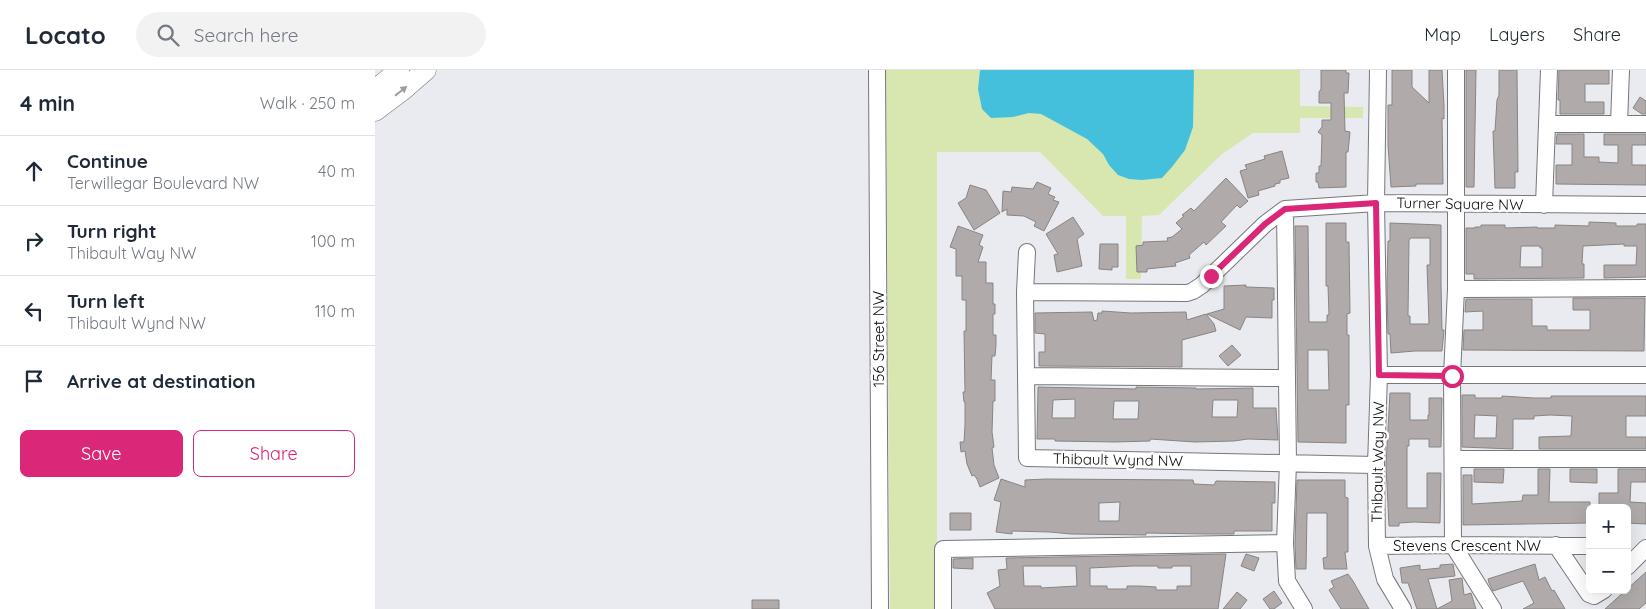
<!DOCTYPE html>
<html lang="en">
<head>
<meta charset="utf-8">
<style>
	:root { --surface:#fff; --page:#f2f2f3; --text:#1f2937; --muted:#747a83; --line:#e0e1e3; --accent:#db2777 }
	body { margin:0; font-family:Quicksand,sans-serif; background:var(--page); color:var(--text) }
	.controls { position:absolute; right:15px; bottom:15px; display:grid; overflow:hidden; border-radius:8px; box-shadow:0 5px 20px #0002 }
	.controls button { width:45px; height:45px; display:grid; place-items:center; padding:0; border:0; border-bottom:1px solid var(--line); background:var(--surface); color:var(--text); font:25px sans-serif }
	.stop { position:absolute; width:15px; height:15px; margin:-11px; border:4px solid #db2777; border-radius:50%; background:#fff }
	.stop.end { background:#db2777; border-color:#fff; box-shadow:0 1px 5px #0008 }
	.list { margin:0; padding:0; list-style:none }
	h2 { display:flex; justify-content:space-between; align-items:center; height:65px; margin:0; padding:0 20px; font-size:21px }
	h2 small { font-size:16px; font-weight:400; color:var(--muted) }
	.list li { display:grid; grid-template-columns:32px 1fr auto; gap:15px; align-items:center; box-sizing:border-box; height:70px; padding:0 20px; border-top:1px solid var(--line) }
	.list b { display:block; font-size:19px; white-space:nowrap }
	.list p { margin:0; font-size:16px; white-space:nowrap; color:var(--muted) }
	.list em { font-size:16px; font-style:normal; color:var(--muted) }
	.actions { display:flex; gap:10px; padding:15px 20px }
	.actions a { flex:1; padding:11px 0; border:1px solid var(--accent); border-radius:8px; text-align:center; font-size:18px; color:var(--accent) }
	.actions .main { background:var(--accent); color:#fff }
	.icon { flex:none; width:28px; height:28px; fill:none; stroke:currentColor; stroke-width:2; stroke-linecap:round; stroke-linejoin:round }
	.map { position:relative; flex:none; width:1271px; height:539px; overflow:hidden }
	header { display:flex; align-items:center; gap:30px; box-sizing:border-box; height:70px; padding:0 25px; background:var(--surface); border-bottom:1px solid var(--line) }
	header strong { font-size:24px }
	nav { display:flex; gap:28px; margin-inline-start:auto; font-size:18px }
	.search { width:350px; height:45px; background:var(--page); display:flex; align-items:center; gap:12px; box-sizing:border-box; padding:0 18px; border-radius:28px; color:var(--muted); font-size:19px }
	main { display:flex }
	aside { flex:1; background:var(--surface) }
	.map>svg:first-child { display:block }
</style>
</head>
<body>
<header>
<strong>Locato</strong>
<div class="search"><svg class="icon" aria-label="search" viewBox="0 0 24 24"><circle cx="10" cy="10" r="6"/><path d="M15 15l6 6"/></svg>Search here</div>
<nav><a>Map</a><a>Layers</a><a>Share</a></nav>
</header>
<main>
<aside>
<h2>4 min<small>Walk · 250 m</small></h2>
<ul class="list">
<li><svg class="icon" aria-label="ahead" viewBox="0 0 24 24"><path d="M12 20V5M6 11l6-6 6 6"/></svg><div><b>Continue</b><p>Terwillegar Boulevard NW</p></div><em>40 m</em></li>
<li><svg class="icon" aria-label="right" viewBox="0 0 24 24"><path d="M7 20v-9h11M14 6l5 5-5 5"/></svg><div><b>Turn right</b><p>Thibault Way NW</p></div><em>100 m</em></li>
<li><svg class="icon" aria-label="left" viewBox="0 0 24 24"><path d="M17 20v-9H6M10 6l-5 5 5 5"/></svg><div><b>Turn left</b><p>Thibault Wynd NW</p></div><em>110 m</em></li>
<li><svg class="icon" aria-label="arrive" viewBox="0 0 24 24"><path d="M6 21V4h12l-3 4 3 4H6"/></svg><div><b>Arrive at destination</b></div></li>
</ul>
<div class="actions"><a class="main">Save</a><a>Share</a></div>
</aside>
<div class="map">
<svg width="1271" height="539" viewBox="0 0 1271 539">
	<rect width="100%" height="100%" fill="#eaebf0"/>
	<!-- green -->
	<path fill="#d7e7af" d="M511 0H925V36L988 37V48H925V63H878L846 85 784 145 767 146 766 209H751V146H728L665 82H562V539H515Z"/>
	<!-- water -->
	<path fill="#45c0dc" d="M605 0H819L818 57 810 80 797 97 787 108 767 110 754 109 743 105 734 95 728 84 712 69 666 44 654 43 638 47 616 48 607 39 603 19Z"/>
	<!-- building -->
	<path fill="#b0abaa" stroke="#898484" fill-rule="evenodd" d="M946 0H971V3H974L973 23H969L970 61 975 62 973 82H971V117L944 118 943 112H941V103H944V96H946L947 65 943 62 947 57V50H956V33H944V22L946 19Z
		M1017 0H1037V17L1054 33V0H1067L1069 36V49L1067 48 1068 114H1041V116L1016 117 1013 75V35H1017Z
		M1091 0H1101L1099 117H1091Z
		M1124 0H1142L1143 102H1140V118H1120L1118 61H1120L1122 30 1124 25Z
		M1184 0H1234V14H1210V32H1229V44H1185V30H1183Z
		M1265 27 1271 31V44H1267L1258 38Z
		M1182 64H1209V87H1224V92L1243 93V75H1229V64H1271V75H1257V95H1271V115L1181 114V95H1197V74H1181Z
		M907 81 914 108 905 110V113L900 114V116L883 121 884 125 873 128 865 101 872 99 870 95 890 89 889 86Z
		M851 108 873 131 865 138 862 135 846 152 851 156 831 175 829 172 814 185 815 188 800 193 801 196 772 199V202H762L761 176 768 175V172L793 171 792 168 797 167 807 159 801 153 809 146 807 145 816 138 819 141Z
		M662 112 676 118 673 124 680 127 678 130 684 132 669 161 659 156 661 152 649 146 632 145V139L627 142 628 121 636 122 637 117 658 119Z
		M595 115 611 120 625 143 599 160 583 133 591 128Z
		M698 147 709 164 702 169 707 196 682 202 679 185 683 184 671 164Z
		M1214 152 1241 153V156H1262V154H1271V207L1229 208V195H1261L1262 176H1249V174L1208 176 1207 194H1209V208L1099 209V204H1091V158H1100V157H1106V155H1130V158L1162 157V158H1180V155L1214 156ZM1146 176H1165V178H1167V197H1145Z
		M951 153H971V172H974L975 243 972 244V265H974V335H971V373L923 372 920 156H933L934 252H952V245H954L953 216H951ZM933 280H953L954 320H933Z
		M1015 153 1066 155V214L1067 260H1069L1067 281H1040L1016 283 1015 264H1013L1012 215 1013 171H1015ZM1036 168H1055V195H1052L1054 254H1035V246H1033L1034 170Z
		M583 156 608 165 604 175 608 177 603 192H611V213H618V234H620V244H618V265H621V275L620 286H617L616 310H620V331H618L617 362 619 377 617 378 619 395 624 408 605 417 602 409 599 405 597 406 592 394 590 381 586 382 585 372H589L590 355V332H589L588 322H590L589 261H591V230H587V206H581V179L575 177Z
		M725 174H743V197H737V200L724 199Z
		M871 215V217L899 218V230H897V248L871 247 865 260 832 244 849 239V216Z
		M1198 228H1270L1269 281 1088 280 1089 260H1108V241L1090 242 1091 229H1157V256H1172V260H1215V240H1198Z
		M727 241 756 243 811 242 812 250 831 244 839 254 841 261 807 270V297L664 296V282H670V264L660 263V243L717 242 719 251 722 250 723 243H727Z
		M857 275 866 285 853 296 844 286Z
		M663 317 761 319V317L821 318V319L878 318V338H901L903 370 873 369 859 371 820 372 775 369V371L740 372 680 371V369H662ZM700 329V348H677L678 330ZM838 330H863L862 347H837ZM739 331H764L763 349H738Z
		M1015 323H1035V350H1053V345H1054V328H1067L1066 377H1054V369H1034V376H1032V438H1052V403H1066L1065 453 1039 452 1024 453V456H1014L1011 395Z
		M1087 325H1100V328H1127V326L1159 328H1176V326H1271V346H1251V367H1271V379H1164V367L1196 366 1197 346 1175 345 1159 346V349H1138V379L1087 377ZM1100 345 1122 346 1121 368H1099Z
		M1099 399H1129L1128 413 1099 412Z
		M1163 399H1175L1174 432H1215V453L1088 455V405H1097V434L1147 431 1148 425H1163Z
		M1195 399H1222V413L1195 412Z
		M1243 399H1271V412H1256L1255 432 1271 433V454L1252 453V438H1224V423H1243Z
		M626 409 650 417V410L671 409 818 410 819 414 839 415 841 411 900 412V433H897V461H859V464H831L771 463V465L696 464 675 462 637 461V464L621 462 626 432 619 430ZM745 432 744 451H724V433Z
		M922 410H970V427L973 428V482H970L972 499H949L948 488 952 487V443H932L931 499H921L920 473Z
		M575 443H596V460H575Z
		M849 484H851L843 539H620L612 523 625 516 623 500 632 499 631 488ZM648 496H701L702 516 666 518V516H649ZM758 496H783V498H797V496H816V516H802V520H781V517L765 516H752V519H732V516H715V498Z
		M871 484 884 488 879 501 866 496Z
		M598 488V499L578 498V489Z
		M1078 494 1080 506 1053 509 1062 539 1077 531 1074 510 1087 508 1089 525 1096 523 1101 539H1042L1033 513H1027L1025 498 1045 495V500L1065 498V495Z
		M1160 494 1164 510 1170 507 1177 521 1179 520 1190 539H1148L1159 533 1148 511 1118 521 1114 513 1113 509Z
		M1271 502V533L1264 539H1230Z
		M973 504 978 511 994 539H966L954 520 959 517 956 511Z
		M899 521 907 533 899 539H895L888 529Z
		M862 522 872 530 865 539H848Z
		M377 530H404V539H377Z"/>
	<g fill="none" stroke-linecap="round" stroke-linejoin="round">
		<!-- minor casing -->
		<g stroke="#76777b" stroke-width="18">
			<path id="minor" d="M502 0 505 539
				M1003 0 1001 133 1004 305 1001 395 1002 476 1010 509 1028 539
				M1081 0V219L1077 306 1078 475 1118 539
				M1172 54H1271
				M1244 54 1246 0
				M1169 135 1174 0
				M910 139 913 393 910 473 912 511 929 539
				M1081 219 1271 218
				M650 222 652 182
				M1004 305H1271
				M651 306 911 308
				M1078 389H1271
				M1001 395 652 388 650 222 812 223 818 221 827 215 890 154 910 139 1001 133 1271 135
				M1181 475 1214 524 1219 526 1229 520
				M1002 476 1078 475 1215 476
				M1252 497 1271 478
				M568 539V479L910 473"/>
		</g>
		<!-- major casing -->
		<g stroke="#76777b" stroke-width="21">
			<path id="major" d="M0 20 24 0
				M0 41 28 20 51 0"/>
		</g>
		<!-- minor -->
		<use href="#minor" stroke="#fff" stroke-width="16"/>
		<!-- major -->
		<use href="#major" stroke="#fff" stroke-width="20"/>
	</g>
	<!-- one-way arrows -->
	<defs><path id="oneway-solid" d="M-6-.8H1V-3.2L6.5 0L1 3.2V.8H-6Z" transform="scale(1.25)"/></defs>
	<use fill="#9d9e9e" href="#oneway-solid" transform="translate(26 21) rotate(-38)"/>
	<g fill="none" stroke-linecap="round" stroke-linejoin="round">
		<!-- route -->
		<path stroke="#db2777" stroke-width="6" d="M836 206 890 154 910 139 1001 133 1004 305 1077 306"/>
	</g>
	<g text-anchor="middle" stroke-width="5" stroke-linejoin="round" paint-order="stroke">
		<!-- street labels -->
		<g font-size="15" fill="#0b0c0d" stroke="#fff">
			<text transform="translate(1085 134) rotate(1)" y="5">Turner Square NW</text>
			<text transform="translate(504 269) rotate(-90)" y="5">156 Street NW</text>
			<text transform="translate(743 390) rotate(1)" y="5">Thibault Wynd NW</text>
			<text transform="translate(1003 392) rotate(-89)" y="5">Thibault Way NW</text>
			<text x="1092" y="481">Stevens Crescent NW</text>
		</g>
	</g>
</svg>
<div class="controls">
<button>+</button>
<button>−</button>
</div>
<div class="stop" style="left:1077px;top:306px"></div>
<div class="stop end" style="left:836px;top:206px"></div>
</div>
</main>
</body>
</html>
